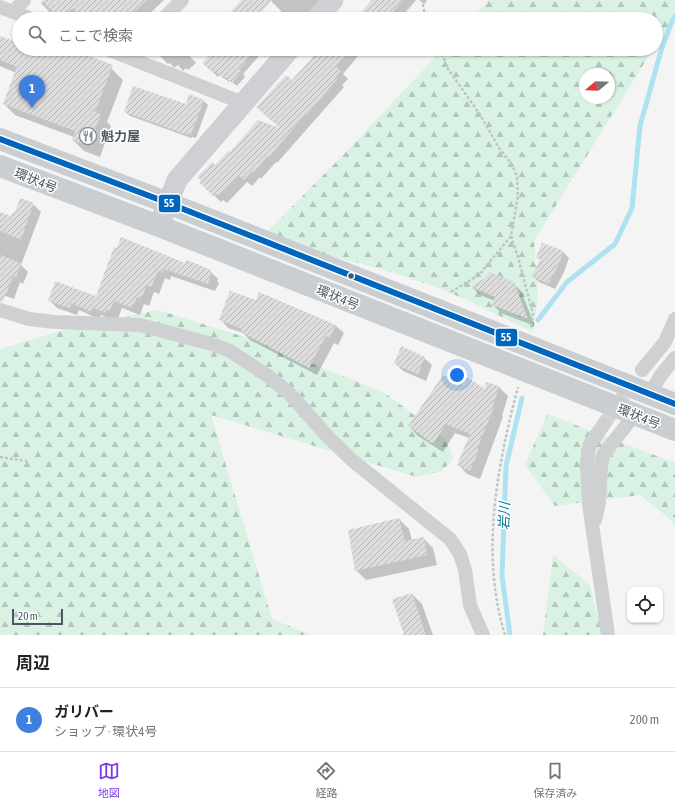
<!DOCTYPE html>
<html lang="ja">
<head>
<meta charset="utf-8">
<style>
	:root { --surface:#fff; --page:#f6f6f6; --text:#222; --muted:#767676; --line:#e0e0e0; --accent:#7c3aed }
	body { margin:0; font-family:"Asap Condensed","Noto Sans JP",sans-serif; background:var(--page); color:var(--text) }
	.controls { position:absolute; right:12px; bottom:12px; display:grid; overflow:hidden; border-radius:8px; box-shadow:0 1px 3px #0004 }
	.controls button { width:36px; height:36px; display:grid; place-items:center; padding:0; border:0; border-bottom:1px solid var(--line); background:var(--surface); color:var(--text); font:20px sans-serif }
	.compass { position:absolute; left:579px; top:68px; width:36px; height:36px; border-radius:50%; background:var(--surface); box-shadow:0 1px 3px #0004; rotate:251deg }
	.scale { position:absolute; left:12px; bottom:10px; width:51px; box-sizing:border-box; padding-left:4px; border:2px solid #4a5661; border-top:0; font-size:11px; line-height:14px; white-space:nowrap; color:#4a5661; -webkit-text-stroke:3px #fff; paint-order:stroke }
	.you { position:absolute; left:457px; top:375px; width:14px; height:14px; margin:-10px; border:3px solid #fff; border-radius:50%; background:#1a73e8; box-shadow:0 0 0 6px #1a73e833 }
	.badge { display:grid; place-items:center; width:26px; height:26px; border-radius:50%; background:var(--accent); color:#fff; font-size:13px; font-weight:700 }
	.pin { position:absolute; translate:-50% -33px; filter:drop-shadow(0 1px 2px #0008) }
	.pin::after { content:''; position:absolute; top:21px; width:14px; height:12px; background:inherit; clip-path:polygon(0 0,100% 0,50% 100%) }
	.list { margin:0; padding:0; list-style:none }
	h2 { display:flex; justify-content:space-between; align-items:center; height:52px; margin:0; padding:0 16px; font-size:17px }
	h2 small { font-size:13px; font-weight:400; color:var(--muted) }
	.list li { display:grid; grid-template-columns:26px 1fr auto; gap:12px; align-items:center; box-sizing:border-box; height:64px; padding:0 16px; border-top:1px solid var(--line) }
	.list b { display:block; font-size:15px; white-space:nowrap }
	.list p { margin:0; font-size:13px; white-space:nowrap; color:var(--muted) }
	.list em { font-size:13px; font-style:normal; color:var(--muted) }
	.icon { flex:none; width:22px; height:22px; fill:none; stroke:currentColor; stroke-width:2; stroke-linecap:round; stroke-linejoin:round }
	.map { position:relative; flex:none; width:675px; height:635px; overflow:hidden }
	.search { position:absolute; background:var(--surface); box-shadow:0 1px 3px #0004; left:12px; right:12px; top:12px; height:44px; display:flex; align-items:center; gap:10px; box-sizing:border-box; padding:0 14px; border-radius:22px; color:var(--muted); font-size:15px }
	.sheet { height:116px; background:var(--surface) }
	nav { display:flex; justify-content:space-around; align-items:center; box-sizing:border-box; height:56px; border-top:1px solid var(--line); background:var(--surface); font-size:11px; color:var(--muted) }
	nav a { display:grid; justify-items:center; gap:2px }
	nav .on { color:var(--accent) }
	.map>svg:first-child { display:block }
</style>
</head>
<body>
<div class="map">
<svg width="675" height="635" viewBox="0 0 675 635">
	<defs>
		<pattern id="forest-firs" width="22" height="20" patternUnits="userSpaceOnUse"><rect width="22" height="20" fill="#d9f2e3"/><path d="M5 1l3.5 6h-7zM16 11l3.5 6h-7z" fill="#b2c7bb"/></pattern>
		<pattern id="building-hatch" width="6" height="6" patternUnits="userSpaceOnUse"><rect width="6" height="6" fill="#ddddde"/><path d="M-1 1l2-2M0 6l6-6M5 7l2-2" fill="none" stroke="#b5b6b7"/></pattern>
	</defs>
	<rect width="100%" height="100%" fill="#f4f4f4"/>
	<!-- forest -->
	<path fill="url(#forest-firs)" fill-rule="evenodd" d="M489 0H675V23L656 45V19H471Z
		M443 49H653L534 241 538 295 533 332C506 319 480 306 453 294 393 269 324 255 261 238L345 153ZM585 74H609V98H585Z
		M158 310 255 340 385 393 446 439 453 459 442 471 417 477 211 415 272 619 311 635H0V349L67 329Z
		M547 414 675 463V528L671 520 640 495 555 506 525 465Z
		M553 555 590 585 598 619 606 635H543Z"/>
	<!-- shadow -->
	<path fill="#0003" d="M44 0H164L144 19H84L82 17 79 19H56L41 3Z
		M272 0H328L312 19H300L296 16 294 19H289L271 1Z
		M373 0H416L400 19H357Z
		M419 0H427L424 4Z
		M0 37 19 44V49H59L112 69 123 80 107 122 111 126 100 157 84 151 73 140 74 137 15 115 4 104 16 73 0 66Z
		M153 49H183L196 63 188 70 186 68 183 71 178 65 174 68 170 63 168 64Z
		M216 49H273L265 57 261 54 243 74 245 77 237 86 229 80V82L220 75 218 77 203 63Z
		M322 49H364L343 74 348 79 342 85 344 87 277 163 276 162 261 179 260 177 252 186 247 182 227 203 223 200 221 202 200 182 215 167 230 154 283 130 265 114 292 81Z
		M190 96 204 101 208 105 196 138 192 137 191 138 130 116 125 111 186 106Z
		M33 204 41 212 21 265 28 272 23 284 20 282 14 299 0 294V213L12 217Z
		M114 249 185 264 210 271 218 279 217 281 219 283 215 291 171 276 170 280 165 278 159 294 154 292 149 306 144 304 140 315 122 308 118 318 114 317 113 320 101 315 99 319 79 310 77 315 57 308 49 300 96 298Z
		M563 252 569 258 564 272 555 289 539 282 533 276 541 260 539 258Z
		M513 283 521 291 535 326 501 313 493 305 495 301 480 295 472 287Z
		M260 293 336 326 344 333 338 345 334 343 317 375 250 340 243 333 228 328 221 320 256 301Z
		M424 358 432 365 426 381 403 371 395 363Z
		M499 387 508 396 502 416 503 417 480 479 467 474 458 464 469 438 455 433 443 452 418 436 409 426 485 390Z
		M399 519 409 529 412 540 423 538 433 548 437 565 366 580 356 570Z
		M412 594 422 604 433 635H401L404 634Z"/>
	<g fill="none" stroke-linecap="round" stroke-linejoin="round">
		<!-- stream -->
		<path stroke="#aee2f0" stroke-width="5" d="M538 320 567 282 615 244 632 208 640 126 661 51 672 21 675 17
			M510 635 502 576 506 466 522 398"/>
	</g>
	<!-- building -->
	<path fill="url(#building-hatch)" d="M42 0H147L126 19H82L73 8 62 17 61 15 58 18Z
		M241 0H272L256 19H225Z
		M372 0H403L387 19H355Z
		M0 36 19 43V49H71L113 65 95 112 101 114 89 146 72 140 75 131 3 104 17 67 0 60Z
		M215 49H257L239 69 242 71 232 83 225 77 224 79 215 71 213 73 202 63Z
		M320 49H351L336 66 341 71 335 77 337 79 307 115 306 114 269 157 268 156 254 172 252 171 244 180 239 176 219 196 216 194 213 196 199 182 201 180 197 177 212 162 215 165 228 151 230 152 258 120 280 128 256 107 286 75 292 80Z
		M133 86 186 104 189 94 204 100 191 135 187 133V135L124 112Z
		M20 198 34 203 21 240 0 231V212L11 216 13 212H15Z
		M121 237 185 263 187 260 211 270 210 273 211 274 208 284 164 269 162 273 158 271 151 287 147 285 141 299 137 297 132 308 114 301 110 311 106 310 105 313 93 308 91 312 71 303 70 308 48 301 55 281 96 296 114 247 117 248Z
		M542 243 564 251 558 266 548 284 532 276 540 259 536 258Z
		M0 255 21 263 16 277 13 276 3 302H0Z
		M490 272 514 282 528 319 492 305 495 297 471 287 486 277Z
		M230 291 256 300 259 292 336 325 330 338 326 336 309 368 241 332 242 329 219 320Z
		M401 346 425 357 418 374 394 364Z
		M453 368 485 389 486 382 499 386 493 406 494 407 477 449 479 450 470 471 457 465 470 434 446 424 433 444 408 426 443 375 446 377Z
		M399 518 405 541 424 537 427 555 355 571 348 530Z
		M412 593 426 635H404L392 599Z"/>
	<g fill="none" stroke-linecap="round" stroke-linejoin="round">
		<!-- street-tunnel -->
		<path stroke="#d2d4d7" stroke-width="14" stroke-dasharray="14 7" stroke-linecap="butt" d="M604 424 642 370"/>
		<!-- path -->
		<path stroke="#bcc7c4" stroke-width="2.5" stroke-dasharray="3 2" stroke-linecap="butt" d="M426 0 424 2 423 6 426 19
			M440 49 448 69 481 116 499 148 512 165 517 176 518 196 511 236 479 275 449 293
			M511 236 518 257 533 314 531 328
			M0 457 27 461
			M505 635C480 554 497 467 518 387"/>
		<!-- street -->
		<path stroke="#ced0d2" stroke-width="14" d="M0 7 32 19
			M13 12 24 0
			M163 19 182 0
			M107 49 243 103
			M0 310 29 319 55 322 140 325 212 344 230 351 268 376 289 393 329 438 353 461 450 539 460 554 465 570 470 605 483 635
			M642 370 665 342 675 319
			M650 394 661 375 675 358
			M604 424 590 444 588 452 587 466 589 504 608 635
			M595 520 599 503 601 466 603 455 635 414"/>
		<!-- secondary -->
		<path stroke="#ced0d4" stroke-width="21" d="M316 19 333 0
			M159 226 177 180 290 49"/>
		<!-- primary -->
		<path stroke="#caced1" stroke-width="22" d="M0 139 168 203 675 404
			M0 166 159 226 675 430"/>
		<!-- bus-1 casing -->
		<g stroke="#fff" stroke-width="9">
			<path id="bus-1" d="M0 139 168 203 675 404"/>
		</g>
		<!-- bus-1 -->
		<use href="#bus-1" stroke="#0065bd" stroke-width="6"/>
	</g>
	<!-- icons -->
	<defs>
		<g id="restaurant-ring" transform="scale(0.9)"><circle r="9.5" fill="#fff" stroke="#868d94" stroke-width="1.5"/><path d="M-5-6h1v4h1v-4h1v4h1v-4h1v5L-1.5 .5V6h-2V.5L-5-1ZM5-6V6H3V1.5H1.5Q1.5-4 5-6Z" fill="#868d94"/></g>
	</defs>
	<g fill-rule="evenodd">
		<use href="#restaurant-ring" x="88" y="136"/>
	</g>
	<!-- markers -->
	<circle fill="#4a5661" stroke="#fff" stroke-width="1.5" cx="351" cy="276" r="3.5"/>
	<g text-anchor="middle" stroke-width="3" stroke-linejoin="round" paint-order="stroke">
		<!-- poi labels -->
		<g font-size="13" font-weight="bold" fill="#4a5661" stroke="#fff" text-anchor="start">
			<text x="101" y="141">魁力屋</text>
		</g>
		<!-- street labels -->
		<g font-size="13" fill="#4a5661" stroke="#fff">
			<text transform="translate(36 180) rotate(21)" y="5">環状4号</text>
			<text transform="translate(338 297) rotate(22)" y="5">環状4号</text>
			<text transform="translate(639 416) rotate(22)" y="5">環状4号</text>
		</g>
		<!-- water labels -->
		<g font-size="14" font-style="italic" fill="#0c7c9b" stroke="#fff">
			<text transform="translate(504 516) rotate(-88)" y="5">岩川</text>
		</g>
	</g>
	<g stroke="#fff" stroke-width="1.5">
		<rect x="158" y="194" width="23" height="19" rx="4" fill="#0065bd"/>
		<rect x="495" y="328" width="23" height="19" rx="4" fill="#0065bd"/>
	</g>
	<g font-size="11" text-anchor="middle" font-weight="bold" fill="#fff">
		<text x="169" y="207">55</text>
		<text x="506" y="341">55</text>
	</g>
</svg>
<div class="controls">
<button><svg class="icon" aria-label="locate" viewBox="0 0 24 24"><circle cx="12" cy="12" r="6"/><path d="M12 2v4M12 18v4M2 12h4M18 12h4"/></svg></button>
</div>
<svg class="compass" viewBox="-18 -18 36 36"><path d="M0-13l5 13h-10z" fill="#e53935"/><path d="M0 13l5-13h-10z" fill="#767676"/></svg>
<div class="scale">20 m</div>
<div class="you"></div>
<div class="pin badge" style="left:32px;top:108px;background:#3f7fe0">1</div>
<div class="search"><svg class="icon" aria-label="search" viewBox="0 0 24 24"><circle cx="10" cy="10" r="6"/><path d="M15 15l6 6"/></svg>ここで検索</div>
</div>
<section class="sheet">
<h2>周辺<small></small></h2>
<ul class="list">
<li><span class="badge" style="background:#3f7fe0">1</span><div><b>ガリバー</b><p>ショップ · 環状4号</p></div><em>200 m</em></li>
</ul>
</section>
<nav>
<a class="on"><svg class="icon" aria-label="map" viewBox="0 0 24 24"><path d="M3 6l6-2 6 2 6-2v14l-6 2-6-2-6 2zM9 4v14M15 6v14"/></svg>地図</a>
<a><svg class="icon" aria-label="directions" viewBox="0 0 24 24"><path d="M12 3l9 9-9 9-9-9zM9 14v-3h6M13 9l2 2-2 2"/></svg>経路</a>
<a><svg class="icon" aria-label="saved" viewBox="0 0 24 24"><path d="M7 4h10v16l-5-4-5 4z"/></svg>保存済み</a>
</nav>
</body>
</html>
